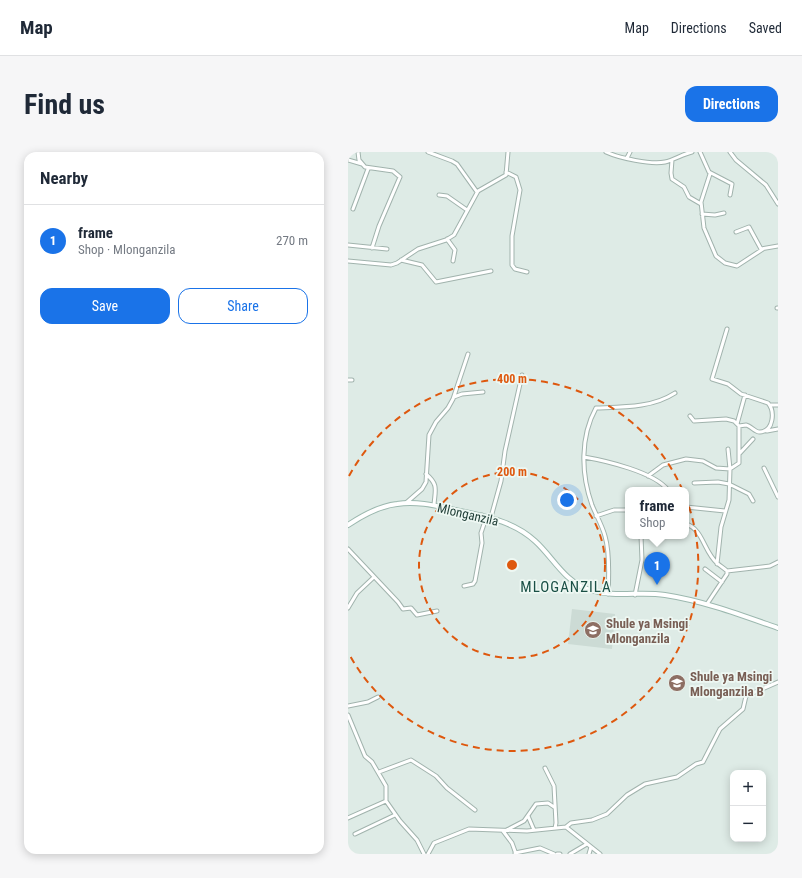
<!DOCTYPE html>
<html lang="en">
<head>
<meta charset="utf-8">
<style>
	:root { --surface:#fff; --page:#f6f6f7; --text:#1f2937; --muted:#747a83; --line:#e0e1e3; --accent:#1a73e8 }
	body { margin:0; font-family:"Roboto Condensed",sans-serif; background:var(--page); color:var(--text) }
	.controls { position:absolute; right:12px; bottom:12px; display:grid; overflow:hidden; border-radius:8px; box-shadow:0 2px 10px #0003 }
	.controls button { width:36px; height:36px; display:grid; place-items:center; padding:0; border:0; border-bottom:1px solid var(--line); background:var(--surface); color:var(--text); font:20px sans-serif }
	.you { position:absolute; left:219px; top:348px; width:14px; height:14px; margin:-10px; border:3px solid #fff; border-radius:50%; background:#1a73e8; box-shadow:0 0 0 6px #1a73e833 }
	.badge { display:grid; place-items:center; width:26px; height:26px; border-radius:50%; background:var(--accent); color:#fff; font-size:13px; font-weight:700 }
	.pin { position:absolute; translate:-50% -33px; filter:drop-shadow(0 1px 2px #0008) }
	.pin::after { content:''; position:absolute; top:21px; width:14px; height:12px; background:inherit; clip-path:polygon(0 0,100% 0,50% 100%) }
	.popup { position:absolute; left:277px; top:335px; width:64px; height:52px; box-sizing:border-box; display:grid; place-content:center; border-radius:8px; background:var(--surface); filter:drop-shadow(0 1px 3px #0005); font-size:13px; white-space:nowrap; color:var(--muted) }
	.popup b { font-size:15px; color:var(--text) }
	.popup::after { content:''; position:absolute; left:50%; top:100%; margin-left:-8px; border:8px solid transparent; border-top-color:var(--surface) }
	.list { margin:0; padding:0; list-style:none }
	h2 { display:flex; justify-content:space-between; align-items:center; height:52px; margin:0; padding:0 16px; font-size:17px }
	h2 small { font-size:13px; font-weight:400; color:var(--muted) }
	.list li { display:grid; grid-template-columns:26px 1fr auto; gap:12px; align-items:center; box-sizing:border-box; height:72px; padding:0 16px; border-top:1px solid var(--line) }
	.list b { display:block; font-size:15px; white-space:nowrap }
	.list p { margin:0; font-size:13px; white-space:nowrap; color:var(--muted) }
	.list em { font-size:13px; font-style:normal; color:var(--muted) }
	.actions { display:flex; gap:8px; padding:12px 16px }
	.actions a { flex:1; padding:9px 0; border:1px solid var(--accent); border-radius:12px; text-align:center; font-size:14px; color:var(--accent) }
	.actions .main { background:var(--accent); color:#fff }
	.map { position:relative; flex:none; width:430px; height:702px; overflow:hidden; border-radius:12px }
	header { display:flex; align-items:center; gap:24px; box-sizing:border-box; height:56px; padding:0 20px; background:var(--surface); border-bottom:1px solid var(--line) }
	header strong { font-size:19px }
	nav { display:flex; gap:22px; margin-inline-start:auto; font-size:14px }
	.intro { display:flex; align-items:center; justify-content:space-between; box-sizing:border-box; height:96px; padding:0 24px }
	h1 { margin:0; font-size:28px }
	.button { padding:10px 18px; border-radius:12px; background:var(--accent); color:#fff; font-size:14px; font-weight:700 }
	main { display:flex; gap:24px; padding:0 24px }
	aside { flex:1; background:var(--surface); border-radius:12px; box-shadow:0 2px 10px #0003 }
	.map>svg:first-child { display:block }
</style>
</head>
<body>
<header>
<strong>Map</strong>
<nav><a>Map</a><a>Directions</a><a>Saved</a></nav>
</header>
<div class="intro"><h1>Find us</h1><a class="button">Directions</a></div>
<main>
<aside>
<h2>Nearby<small></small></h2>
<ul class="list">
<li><span class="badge">1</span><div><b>frame</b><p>Shop · Mlonganzila</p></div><em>270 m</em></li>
</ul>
<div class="actions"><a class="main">Save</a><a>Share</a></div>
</aside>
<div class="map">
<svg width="430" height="702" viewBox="0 0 430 702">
	<rect width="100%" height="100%" fill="#deebe6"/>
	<!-- built -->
	<path fill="#ccdbd5" d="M224 457 267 462 264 497 220 492Z"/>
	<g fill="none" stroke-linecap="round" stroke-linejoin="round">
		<!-- street casing -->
		<g stroke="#a1b3ad" stroke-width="5">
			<path id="street" d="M10 0 11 8 17 15 45 19 52 25 31 74 24 96
				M80 0 104 9 109 12 129 40
				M258 0C271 6 303 13 317 10 326 8 335 2 344 0
				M352 0 361 20 384 32 382 43
				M382 0 388 8 418 33 430 52
				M279 6 282 0
				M0 8 14 12
				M324 8 323 21 324 27 336 35 341 45 353 52
				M158 20 168 25 172 38 164 84V113L167 117 179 120
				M362 22 353 50 356 76 368 104 377 111 389 114 415 97
				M91 43 99 44 119 58
				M5 57 20 17
				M354 62 367 63 376 61
				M388 80 401 75 413 97 430 94
				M99 87 107 98 105 109
				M0 93 39 97
				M53 108 74 113 88 130 143 119
				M0 109 43 113 49 111 70 97 98 88 106 83 130 39 158 23 160 0
				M429 156H430
				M379 177 364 227 380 232 393 242 420 251C427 259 426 279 412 280 408 281 403 274 398 273L391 274
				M0 228H4
				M106 245 114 242 135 240
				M422 253H430
				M342 264 346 269 378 267 386 269 391 274V311L382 317 381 348 373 375 369 412
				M389 272 397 243
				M419 279 430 277
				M392 301 405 287
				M236 305C259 309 306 320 320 338
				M416 316 430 345
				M78 322C91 333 87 338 86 353
				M300 324 315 313 338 307 355 309 368 316 382 317 380 297
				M346 331 370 330 381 332 401 342 405 349
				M58 351 74 337 78 330 81 283 88 270 100 256 105 247 120 202
				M338 355 377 359
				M248 364 266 358H280
				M143 365 153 329 157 299 174 223
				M338 372C355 377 356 400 369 411 372 414 376 416 379 419V422L359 452
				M0 397 50 450 55 457 63 456 69 463 89 459
				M357 417 374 430
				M379 419 422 414 430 410
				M116 434 125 432 127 429 134 391 133 381 136 372 134 363
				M260 442C261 424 262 401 257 384 254 373 248 363 244 353 233 322 232 285 248 256 275 255 304 256 327 241
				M287 443 294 408 293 384
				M0 456 9 441 26 425
				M0 554 20 550 30 545
				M0 563 17 604 24 610 38 634V649L52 669 69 688 76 702
				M197 616 206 634 208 671 207 676
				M31 620 63 608 88 624 99 636 127 658
				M180 664 186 678
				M0 666 38 649
				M218 675 252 702
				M155 679 164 691 168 702
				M157 679 176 669 188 652 200 651 206 655
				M7 682 47 663
				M167 701 192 696 206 702
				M80 702 86 691 121 677 179 679 218 675 223 671 244 668 259 662 279 643 297 632 329 625 348 612 355 610 372 577 395 557 398 544 430 530
				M209 702H212
				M222 702 239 692
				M241 702 243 695"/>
		</g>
		<!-- secondary casing -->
		<g stroke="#9cb8af" stroke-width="6">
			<path id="secondary" d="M0 373C15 363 31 354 49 352 67 349 85 353 103 357 133 364 163 367 187 389 205 405 216 430 242 438 267 446 292 439 317 443 356 449 393 463 430 476"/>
		</g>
		<!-- street -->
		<use href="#street" stroke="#fff" stroke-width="3"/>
		<!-- secondary -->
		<use href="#secondary" stroke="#fff" stroke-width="4"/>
	</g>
	<!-- distance rings -->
	<g fill="none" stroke="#de580e" stroke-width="2" stroke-dasharray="7 5">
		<circle cx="164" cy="413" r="93"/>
		<path d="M1 324A186 186 0 1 1 1 502"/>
	</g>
	<!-- icons -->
	<defs>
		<g id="school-disc" transform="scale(0.9)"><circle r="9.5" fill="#8d6e63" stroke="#eef8f3"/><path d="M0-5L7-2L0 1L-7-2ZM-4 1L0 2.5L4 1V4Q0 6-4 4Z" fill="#fff"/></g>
	</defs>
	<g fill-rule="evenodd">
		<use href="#school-disc" x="245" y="478"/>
		<use href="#school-disc" x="329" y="531"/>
	</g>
	<g text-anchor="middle" stroke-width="3.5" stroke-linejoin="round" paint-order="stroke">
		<!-- street labels -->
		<g font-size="13" fill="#1e3c35" stroke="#eef8f3">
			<text transform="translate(120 362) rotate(13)" y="5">Mlonganzila</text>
		</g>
		<!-- education labels -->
		<g font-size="13" font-weight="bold" fill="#785e54" stroke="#eef8f3" text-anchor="start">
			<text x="258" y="476">Shule ya Msingi<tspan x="258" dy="15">Mlonganzila</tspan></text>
			<text x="342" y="529">Shule ya Msingi<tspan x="342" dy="15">Mlonganzila B</tspan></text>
		</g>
		<!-- quarter labels -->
		<g font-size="15" letter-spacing="1" fill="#194f45" stroke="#eef8f3">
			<text x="218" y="440">MLOGANZILA</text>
		</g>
	</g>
	<circle cx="164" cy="413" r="6" fill="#de580e" stroke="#eef8f3" stroke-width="2"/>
	<g font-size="12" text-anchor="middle" font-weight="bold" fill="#de580e" stroke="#eef8f3" stroke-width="3.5" stroke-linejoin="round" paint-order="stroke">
		<text x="164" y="231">400 m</text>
		<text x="164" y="324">200 m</text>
	</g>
</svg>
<div class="controls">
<button>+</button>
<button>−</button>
</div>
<div class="you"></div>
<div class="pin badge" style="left:309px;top:433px">1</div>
<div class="popup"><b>frame</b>Shop</div>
</div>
</main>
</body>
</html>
